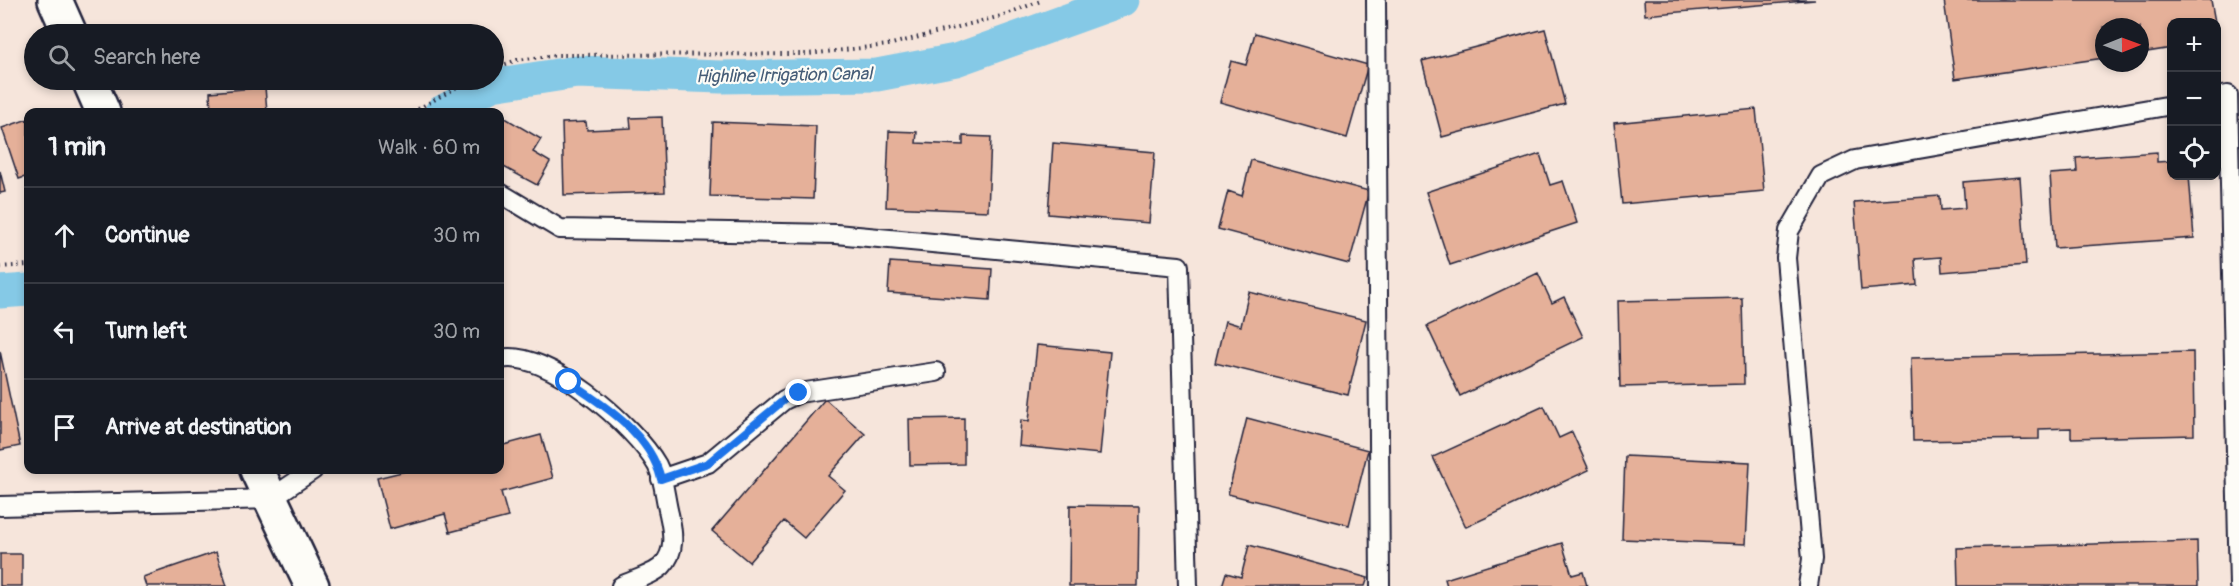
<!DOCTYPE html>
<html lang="en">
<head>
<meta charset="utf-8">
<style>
	:root { --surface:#171b24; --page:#20242c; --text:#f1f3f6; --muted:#9ea1a6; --line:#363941 }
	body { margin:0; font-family:Pangolin,sans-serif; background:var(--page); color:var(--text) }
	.controls { position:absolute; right:18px; top:18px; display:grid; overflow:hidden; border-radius:12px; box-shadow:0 3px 9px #0003 }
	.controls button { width:54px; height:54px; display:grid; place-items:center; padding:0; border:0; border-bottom:2px solid var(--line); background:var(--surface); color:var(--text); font:30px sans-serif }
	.compass { position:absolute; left:2095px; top:18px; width:54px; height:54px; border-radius:50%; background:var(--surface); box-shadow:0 3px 9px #0003; rotate:89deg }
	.stop { position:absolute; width:18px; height:18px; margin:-14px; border:4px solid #1a73e8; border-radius:50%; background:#fff }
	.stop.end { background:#1a73e8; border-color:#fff; box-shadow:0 2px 6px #0008 }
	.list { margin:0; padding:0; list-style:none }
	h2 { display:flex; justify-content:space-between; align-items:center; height:78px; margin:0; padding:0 24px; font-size:26px }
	h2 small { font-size:20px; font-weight:400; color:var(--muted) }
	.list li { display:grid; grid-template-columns:39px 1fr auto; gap:18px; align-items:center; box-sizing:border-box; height:96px; padding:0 24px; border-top:2px solid var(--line) }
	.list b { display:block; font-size:22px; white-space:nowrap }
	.list em { font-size:20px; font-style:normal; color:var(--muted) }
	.icon { flex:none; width:33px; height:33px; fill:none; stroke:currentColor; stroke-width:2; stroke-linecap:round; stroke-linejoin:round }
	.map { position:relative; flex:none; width:2239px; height:586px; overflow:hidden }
	.search { position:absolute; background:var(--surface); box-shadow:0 3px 9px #0003; left:24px; top:24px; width:480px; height:66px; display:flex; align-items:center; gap:15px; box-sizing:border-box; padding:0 21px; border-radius:33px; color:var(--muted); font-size:22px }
	.panel { position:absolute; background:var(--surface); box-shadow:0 3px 9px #0003; left:24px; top:108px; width:480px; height:366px; border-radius:12px }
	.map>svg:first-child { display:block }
</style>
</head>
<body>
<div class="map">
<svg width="2239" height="586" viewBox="0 0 2239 586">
	<rect width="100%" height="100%" fill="#f6e5db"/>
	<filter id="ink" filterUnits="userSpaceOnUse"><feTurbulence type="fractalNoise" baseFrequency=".0167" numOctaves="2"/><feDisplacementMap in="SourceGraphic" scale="12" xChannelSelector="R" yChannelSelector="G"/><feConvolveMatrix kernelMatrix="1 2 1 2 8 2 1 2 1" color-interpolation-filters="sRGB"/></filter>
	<g filter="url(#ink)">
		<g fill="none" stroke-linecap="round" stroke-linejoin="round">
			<!-- canal -->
			<path stroke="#85c9e6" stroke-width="33" d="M441 112 492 85 577 72 721 77 877 75 956 60 1123 0
				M0 292 28 290"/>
		</g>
		<!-- building -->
		<path fill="#e5b099" stroke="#22223b" stroke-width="1.5" d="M1644 0H1815L1645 15Z
			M1944 0H2211L2215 22H2172V48L2140 53V27H2104V58L1955 79Z
			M1545 29 1565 104 1442 137 1422 61Z
			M1255 33 1368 65 1347 138 1220 102 1231 61 1246 65Z
			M265 87 267 112H211L210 92Z
			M1756 109 1764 191 1622 204 1614 123Z
			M500 115 541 139 533 152 550 162 537 185 500 165Z
			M662 117 665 192 564 195 562 123 586 122 587 130 631 128 630 118Z
			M28 119V176L19 179 2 128Z
			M713 122 816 126 813 199 710 196Z
			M889 131 917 132 916 143 963 145V136L991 137 988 211 886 207Z
			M1053 143 1155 152 1149 223 1048 214Z
			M2157 152V162L2172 161V176H2189L2194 238 2055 248 2050 174 2077 172 2076 158Z
			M1540 154 1550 185 1563 181 1577 223 1450 265 1426 192Z
			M1251 160 1369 191 1349 264 1218 229 1228 191 1242 196Z
			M0 171 5 192 0 193Z
			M2020 177 2026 265 1942 272 1941 257 1915 259 1917 285 1861 290 1854 202 1940 196 1941 210 1965 208 1963 182Z
			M890 262 992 269 990 300 888 293Z
			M1538 273 1552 303 1564 297 1583 337 1460 396 1427 326Z
			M1249 292 1366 320 1348 395 1215 363 1225 321 1241 326Z
			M1742 298 1744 384 1620 387 1618 301Z
			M1037 345 1110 352 1100 454 1019 446 1021 420 1029 421Z
			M0 351 20 446 0 450Z
			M2193 352 2194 435 2071 438V428L2039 429V439L1913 441 1911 358Z
			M825 399 865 434 828 476 845 490 804 538 784 521 749 562 712 531Z
			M1544 406 1559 438 1572 432 1589 470 1466 527 1433 457Z
			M964 418V464L910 465 909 419Z
			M1247 418 1368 450 1349 525 1228 494Z
			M541 435 553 478 501 492 508 517 450 532 445 514 390 529 377 478 410 470H500V446Z
			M1625 456 1750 462 1746 544 1622 539Z
			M1070 505 1139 506 1138 586H1069Z
			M2197 541 2198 586H1958L1957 548Z
			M1562 543 1572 575 1583 572 1587 586H1447L1445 579Z
			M1249 545 1368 578 1365 586H1222L1226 573 1241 577Z
			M216 552 227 586H146L143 577Z
			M0 554H22V586H0Z"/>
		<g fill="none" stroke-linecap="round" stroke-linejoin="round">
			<!-- lane casing -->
			<g stroke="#22223b" stroke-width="22">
				<path id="lane" d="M1376 0 1380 586
					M2216 97 2228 95 2239 586
					M500 193 560 229 836 234 1179 266 1188 586
					M500 359C546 348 635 426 657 465 664 478 665 499 669 514 673 532 676 552 662 566 653 575 633 580 621 586
					M661 479 708 463 784 400 799 393 936 372
					M0 506 270 499 313 470
					M1808 586 1812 559 1786 258 1789 231 1821 176 1855 160 2172 105"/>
			</g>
			<!-- secondary casing -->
			<g stroke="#22223b" stroke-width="38">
				<path id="secondary" d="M55 0 70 34
					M89 80 103 112
					M257 470 312 586"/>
			</g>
			<!-- path -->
			<path stroke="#22223b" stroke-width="4" stroke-dasharray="1.5 4.5" stroke-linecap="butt" d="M494 68 517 60 558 55 808 54 888 45 1001 16 1043 0
				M413 112 469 80
				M0 267 28 265"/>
			<!-- lane -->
			<use href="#lane" stroke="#fdfcf7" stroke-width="18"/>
			<!-- secondary -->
			<use href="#secondary" stroke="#fdfcf7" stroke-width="33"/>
		</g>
	</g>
	<g fill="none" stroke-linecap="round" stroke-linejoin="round" filter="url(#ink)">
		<!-- route -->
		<path stroke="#1a73e8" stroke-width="8" d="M569 382C604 405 651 435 661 479L708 463 784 400 799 393"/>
	</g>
	<g text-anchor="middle" stroke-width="4.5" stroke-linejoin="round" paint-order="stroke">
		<!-- water labels -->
		<g font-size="18" font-style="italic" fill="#455c77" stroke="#fdfcf7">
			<text transform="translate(784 75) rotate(-1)" y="6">Highline Irrigation Canal</text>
		</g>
	</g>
</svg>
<div class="controls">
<button>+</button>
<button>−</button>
<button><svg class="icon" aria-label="locate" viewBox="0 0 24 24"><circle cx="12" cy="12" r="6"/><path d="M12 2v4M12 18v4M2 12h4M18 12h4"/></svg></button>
</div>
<svg class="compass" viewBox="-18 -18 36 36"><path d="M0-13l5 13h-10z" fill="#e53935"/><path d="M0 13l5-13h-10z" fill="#9ea1a6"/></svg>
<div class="stop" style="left:569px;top:382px"></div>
<div class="stop end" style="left:799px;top:393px"></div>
<div class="search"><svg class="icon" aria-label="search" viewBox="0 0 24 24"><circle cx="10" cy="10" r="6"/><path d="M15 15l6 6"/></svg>Search here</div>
<section class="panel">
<h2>1 min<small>Walk · 60 m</small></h2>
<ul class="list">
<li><svg class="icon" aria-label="ahead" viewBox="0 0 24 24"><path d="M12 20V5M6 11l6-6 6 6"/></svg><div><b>Continue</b></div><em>30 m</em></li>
<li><svg class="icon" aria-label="left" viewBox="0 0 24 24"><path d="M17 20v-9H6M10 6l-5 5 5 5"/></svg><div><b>Turn left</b></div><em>30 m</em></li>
<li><svg class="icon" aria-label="arrive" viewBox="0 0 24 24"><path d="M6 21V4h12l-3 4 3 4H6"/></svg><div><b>Arrive at destination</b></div></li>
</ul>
</section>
</div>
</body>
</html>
